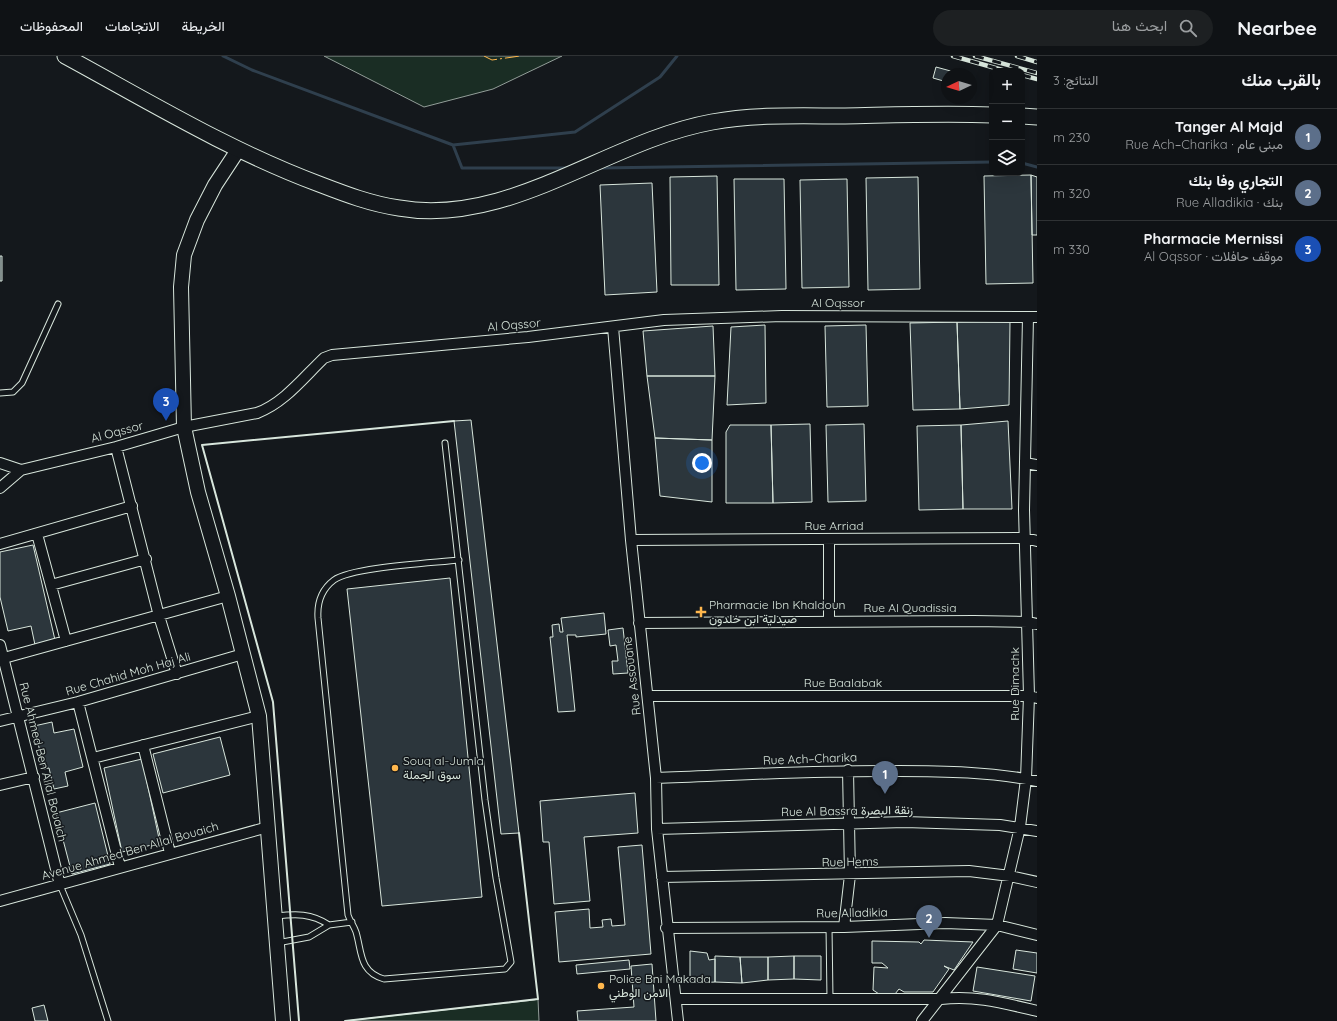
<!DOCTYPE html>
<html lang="ar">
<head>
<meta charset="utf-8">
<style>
	:root { --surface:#0f1215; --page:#1d2022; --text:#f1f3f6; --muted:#9b9ea0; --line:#2f3234; --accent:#ffb74d }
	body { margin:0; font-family:Quicksand,Vazirmatn,sans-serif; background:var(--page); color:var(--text); direction:rtl }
	.controls { position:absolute; right:12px; top:12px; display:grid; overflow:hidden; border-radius:8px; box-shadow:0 4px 16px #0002 }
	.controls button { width:36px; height:36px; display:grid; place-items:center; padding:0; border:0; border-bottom:1px solid var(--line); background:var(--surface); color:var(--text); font:20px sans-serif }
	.compass { position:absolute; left:941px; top:12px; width:36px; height:36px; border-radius:50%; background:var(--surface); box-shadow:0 4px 16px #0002; rotate:266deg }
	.you { position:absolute; left:702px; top:407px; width:14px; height:14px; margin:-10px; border:3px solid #fff; border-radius:50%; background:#1a73e8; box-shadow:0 0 0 6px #1a73e833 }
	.badge { display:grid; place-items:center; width:26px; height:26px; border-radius:50%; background:var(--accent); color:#fff; font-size:13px; font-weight:700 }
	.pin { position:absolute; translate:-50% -33px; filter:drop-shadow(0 1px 2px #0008) }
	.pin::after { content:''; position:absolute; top:21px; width:14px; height:12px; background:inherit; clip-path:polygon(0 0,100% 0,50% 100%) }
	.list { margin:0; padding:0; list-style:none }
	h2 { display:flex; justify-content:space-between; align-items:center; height:52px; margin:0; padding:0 16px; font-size:17px }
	h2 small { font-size:13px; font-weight:400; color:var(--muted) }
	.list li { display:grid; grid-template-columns:26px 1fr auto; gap:12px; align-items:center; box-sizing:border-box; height:56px; padding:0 16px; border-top:1px solid var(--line) }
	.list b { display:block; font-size:15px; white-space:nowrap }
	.list p { margin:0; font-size:13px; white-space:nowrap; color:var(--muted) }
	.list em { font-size:13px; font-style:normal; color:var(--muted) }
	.icon { flex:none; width:22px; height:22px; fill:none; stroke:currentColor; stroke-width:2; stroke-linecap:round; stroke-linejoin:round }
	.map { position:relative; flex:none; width:1037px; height:965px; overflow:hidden; direction:ltr }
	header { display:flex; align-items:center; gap:24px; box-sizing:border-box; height:56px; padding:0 20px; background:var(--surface); border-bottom:1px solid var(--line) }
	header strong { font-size:19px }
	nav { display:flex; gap:22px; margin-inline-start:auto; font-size:14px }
	.search { width:280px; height:36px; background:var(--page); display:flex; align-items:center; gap:10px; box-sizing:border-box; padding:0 14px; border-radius:22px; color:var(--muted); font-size:15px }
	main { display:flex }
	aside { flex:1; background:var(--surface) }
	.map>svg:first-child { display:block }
</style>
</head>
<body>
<header>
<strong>Nearbee</strong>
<div class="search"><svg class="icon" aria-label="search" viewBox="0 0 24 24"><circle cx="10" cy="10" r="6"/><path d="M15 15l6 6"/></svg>ابحث هنا</div>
<nav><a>الخريطة</a><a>الاتجاهات</a><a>المحفوظات</a></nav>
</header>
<main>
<aside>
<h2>بالقرب منك<small>النتائج: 3</small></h2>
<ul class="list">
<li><span class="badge" style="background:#5c6f8a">1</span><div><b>Tanger Al Majd</b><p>مبنى عام · Rue Ach–Charika</p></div><em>230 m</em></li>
<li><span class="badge" style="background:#5c6f8a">2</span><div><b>التجاري وفا بنك</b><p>بنك · Rue Alladikia</p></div><em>320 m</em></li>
<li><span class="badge" style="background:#1a4fb4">3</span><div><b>Pharmacie Mernissi</b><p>موقف حافلات · Al Oqssor</p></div><em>330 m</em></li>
</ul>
</aside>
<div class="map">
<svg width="1037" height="965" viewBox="0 0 1037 965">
	<rect width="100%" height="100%" fill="#14181c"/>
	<!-- green -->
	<path fill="#1a2d24" stroke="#939e99" d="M324 0H562L493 33 424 51Z
		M538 943 539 965H345L534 944Z"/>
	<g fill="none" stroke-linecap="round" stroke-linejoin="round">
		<!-- stream -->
		<path stroke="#2f3f4d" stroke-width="3" d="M223 0 252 14 453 89 462 112H568
			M453 89 575 76 660 21 677 0
			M1022 107 1037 111
			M600 112 992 106"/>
	</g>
	<!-- building -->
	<path fill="#2c363c" stroke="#d8e6dc" d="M936 11 958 17 957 18H947V26L933 22Z
		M1031 119 1037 121V179H1032Z
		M1031 119 1033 227 986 228 984 120Z
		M717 120 719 229H671L670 121Z
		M918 121 920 233 868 234 866 122Z
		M734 123H784L786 233 736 234Z
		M847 123 849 231 802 232 800 124Z
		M652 127 657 236 605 239 600 129Z
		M0 200H2V225H0Z
		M1010 265 1009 349 960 353 957 266Z
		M957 266 960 353 913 354 910 267Z
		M765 269 766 347 727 349 731 271Z
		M866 269 868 350 827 351 825 270Z
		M713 270 715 320H647L643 275Z
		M647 320H715L712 384 655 382Z
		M471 364 519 777 501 778 454 365Z
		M1008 365 1012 453H963L961 369Z
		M810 368 812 446 773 447 771 369Z
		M864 368 866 445 828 446 826 369Z
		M730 369H771L773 447H726V376Z
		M961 369 963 453 919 454 917 370Z
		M655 382 712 384V446L660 440Z
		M33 489 55 584 35 589 31 570 8 575 0 541V496Z
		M450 522 482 841 382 850 347 533Z
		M604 557 606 578 576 581V579H567L575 655 558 656 550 581H553L552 569 559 568 560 576H563L561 562Z
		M623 572 628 617 613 618 612 605H618L616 589 610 590 608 574Z
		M52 666 54 677 74 673 83 711 65 716 68 730 54 733 49 712 44 713 34 670Z
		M220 681 230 719 163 737 153 698Z
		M142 703 160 787 122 796 104 712Z
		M635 737 638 777 584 781 590 845 554 848 549 786H543L540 745Z
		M95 747 110 808 72 818 56 757Z
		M642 789 651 898 559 906 555 856 589 853 590 872 603 871 602 864 611 863 612 870 625 869 618 791Z
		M924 884 973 886 954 914 944 910 949 913 933 936H904L899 933 895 938H879L873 934 874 911 888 912 882 907H872V885L919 886 921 888Z
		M1016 894 1037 897V917L1013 913Z
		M690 895 707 897 709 904 715 903V926L697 927 690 921Z
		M715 900 740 901 742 927 715 926Z
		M794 900H821V924L794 923Z
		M794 900V923L768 924V901Z
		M740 901H768V924L742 927Z
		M629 904 630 913 577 918 576 909Z
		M652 908 656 965H578L577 955 634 951 631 910Z
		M977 911 1035 920 1031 945 973 935Z
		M44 949 48 965H35L32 952Z"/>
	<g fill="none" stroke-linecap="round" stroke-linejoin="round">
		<!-- lane casing -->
		<g stroke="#d8e6dc" stroke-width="7">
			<path id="lane" d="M0 337 13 336 22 327 58 248
				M445 387 485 744 496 822 511 906 505 913 384 923C359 916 362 896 356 876 354 870 350 865 348 859L318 562C317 547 322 533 334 524 352 511 433 507 459 504
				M60 829 81 879 108 965
				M276 860C296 858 311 857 329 869
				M829 871 830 943
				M277 887 309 881 329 869 352 866"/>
		</g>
		<!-- street casing -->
		<g stroke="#d8e6dc" stroke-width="12">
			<path id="street" d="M613 271 631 484 656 722 657 773 678 965
				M116 391 159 560 177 618
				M0 407 21 414
				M1025 407 1037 409
				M0 432 21 414 116 391 184 371 257 357C284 347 303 322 324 302L332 299 528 281 664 264 782 260 1037 261
				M37 478 66 585
				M829 483V566
				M631 484 1025 482 1037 485
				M0 488 132 450
				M51 529 146 503
				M639 567 974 565 1028 566 1037 568
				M0 589 60 829
				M4 602 228 540
				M648 640H1029L1037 642
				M78 646 120 811
				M0 665 78 646 243 598
				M143 689 170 797
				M93 702 259 660
				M656 722C737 719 818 714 898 715 945 715 991 716 1037 725
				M0 729 34 721
				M657 773 905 766 1000 769 1037 775
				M662 821 969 815 1010 820 1037 826
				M0 845 268 771
				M844 871 850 819 848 714
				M666 872 844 871 945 867 997 869 1037 879
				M677 943H941C976 939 1003 947 1037 955
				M922 965 997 869 1020 771 1026 723 1029 640 1024 454 1028 261"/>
		</g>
		<!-- secondary casing -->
		<g stroke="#d8e6dc" stroke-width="16">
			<path id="secondary" d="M238 94 215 129 197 164 184 199 181 231 184 371 198 436 228 540 259 660 283 965"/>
		</g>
		<!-- primary casing -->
		<g stroke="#d8e6dc" stroke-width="17">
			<path id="primary" d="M65 0C148 45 230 95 319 128 345 138 371 148 399 152 510 171 607 85 712 66 755 58 801 60 845 60 894 59 943 57 992 59
				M1022 60 1037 61"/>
		</g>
		<!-- lane -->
		<use href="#lane" stroke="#14181c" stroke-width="5"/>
		<!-- street -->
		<use href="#street" stroke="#14181c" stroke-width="10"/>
		<!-- secondary -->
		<use href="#secondary" stroke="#14181c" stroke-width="14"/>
		<!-- primary -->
		<use href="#primary" stroke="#14181c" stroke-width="15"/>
		<!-- rail casing -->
		<g stroke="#d8e6dc" stroke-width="4.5">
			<path id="rail" d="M953 0 1006 15
				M975 0 1037 17
				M1017 0 1037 6
				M1022 19 1037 23"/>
		</g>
		<!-- rail -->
		<use href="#rail" stroke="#14181c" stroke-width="3" stroke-dasharray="9" stroke-linecap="butt"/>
		<!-- wall -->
		<path stroke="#d8e6dc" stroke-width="2" d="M299 965 273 646 202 389 454 365
			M345 965 538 943 519 777"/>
		<!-- power -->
		<path stroke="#ffb74d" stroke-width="1" stroke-dasharray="14 3 2 3" stroke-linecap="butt" d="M484 0 492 4 520 0"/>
	</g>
	<!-- markers -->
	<g fill="#ffb74d" stroke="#14181c" stroke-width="1.5">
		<path d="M699 550h4v4h4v4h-4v4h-4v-4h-4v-4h4z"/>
		<circle cx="395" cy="712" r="4"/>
		<circle cx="601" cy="930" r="4"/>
	</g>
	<g text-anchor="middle" stroke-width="3" stroke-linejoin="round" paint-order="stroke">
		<!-- street labels -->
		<g font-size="12" fill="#d8e6dc" stroke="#14181c">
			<text x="838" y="251">Al Oqssor</text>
			<text transform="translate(514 269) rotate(-5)" y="4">Al Oqssor</text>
			<text transform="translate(117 376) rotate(-15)" y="4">Al Oqssor</text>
			<text x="834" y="474">Rue Arriad</text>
			<text x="910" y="556">Rue Al Quadissia</text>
			<text transform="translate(128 618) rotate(-16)" y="4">Rue Chahid Moh Haj Ali</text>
			<text transform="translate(632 620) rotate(-97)" y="4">Rue Assouane</text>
			<text x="843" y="631">Rue Baalabak</text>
			<text transform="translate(1015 628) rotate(-90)" y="4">Rue Dimachk</text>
			<text transform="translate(810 703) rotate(-2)" y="4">Rue Ach–Charika</text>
			<text transform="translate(43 706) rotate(76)" y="4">Rue Ahmed Ben Allal Bouaich</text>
			<text transform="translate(847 755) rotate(-1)" y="4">Rue Al Bassra زنقة البصرة</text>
			<text transform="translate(130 795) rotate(-16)" y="4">Avenue Ahmed Ben Allal Bouaich</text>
			<text transform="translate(850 806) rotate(-1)" y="4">Rue Hems</text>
			<text transform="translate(852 857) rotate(-1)" y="4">Rue Alladikia</text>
		</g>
		<!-- poi labels -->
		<g font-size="12" fill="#d8e6dc" stroke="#14181c" text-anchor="start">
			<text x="709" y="553">Pharmacie Ibn Khaldoun<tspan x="709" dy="14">صيدلية ابن خلدون</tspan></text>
			<text x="403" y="709">Souq al-Jumla<tspan x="403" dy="14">سوق الجملة</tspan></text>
			<text x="609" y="927">Police Bni Makada<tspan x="609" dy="14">الامن الوطني</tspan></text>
		</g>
	</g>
</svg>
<div class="controls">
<button>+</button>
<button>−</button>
<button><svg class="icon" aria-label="layers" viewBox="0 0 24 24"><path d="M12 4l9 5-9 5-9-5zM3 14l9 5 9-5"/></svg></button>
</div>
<svg class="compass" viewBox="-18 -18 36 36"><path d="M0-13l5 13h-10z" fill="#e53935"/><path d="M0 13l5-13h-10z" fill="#9b9ea0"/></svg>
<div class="you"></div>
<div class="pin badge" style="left:885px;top:738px;background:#5c6f8a">1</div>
<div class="pin badge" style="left:929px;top:882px;background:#5c6f8a">2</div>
<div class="pin badge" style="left:166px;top:365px;background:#1a4fb4">3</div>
</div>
</main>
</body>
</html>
